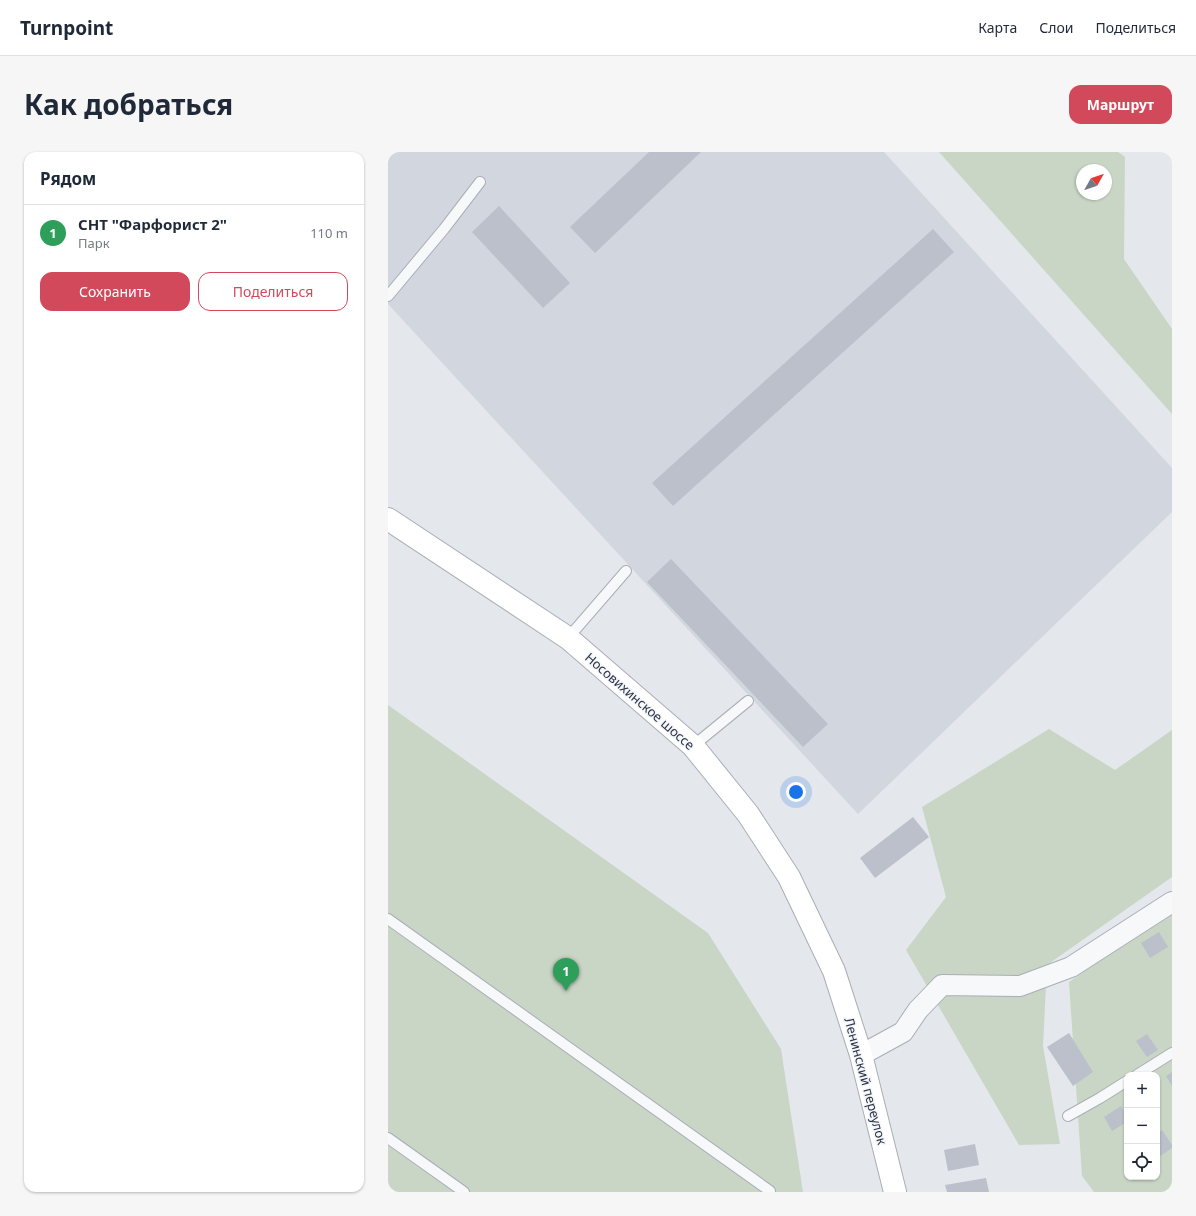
<!DOCTYPE html>
<html lang="ru">
<head>
<meta charset="utf-8">
<style>
	:root { --surface:#fff; --page:#f6f6f7; --text:#1f2937; --muted:#747a83; --line:#e0e1e3; --accent:#d1495b }
	body { margin:0; font-family:"Noto Sans",sans-serif; background:var(--page); color:var(--text) }
	.controls { position:absolute; right:12px; bottom:12px; display:grid; overflow:hidden; border-radius:8px; box-shadow:0 1px 3px #0004 }
	.controls button { width:36px; height:36px; display:grid; place-items:center; padding:0; border:0; border-bottom:1px solid var(--line); background:var(--surface); color:var(--text); font:20px sans-serif }
	.compass { position:absolute; left:688px; top:12px; width:36px; height:36px; border-radius:50%; background:var(--surface); box-shadow:0 1px 3px #0004; rotate:50deg }
	.you { position:absolute; left:408px; top:640px; width:14px; height:14px; margin:-10px; border:3px solid #fff; border-radius:50%; background:#1a73e8; box-shadow:0 0 0 6px #1a73e833 }
	.badge { display:grid; place-items:center; width:26px; height:26px; border-radius:50%; background:var(--accent); color:#fff; font-size:13px; font-weight:700 }
	.pin { position:absolute; translate:-50% -33px; filter:drop-shadow(0 1px 2px #0008) }
	.pin::after { content:''; position:absolute; top:21px; width:14px; height:12px; background:inherit; clip-path:polygon(0 0,100% 0,50% 100%) }
	.list { margin:0; padding:0; list-style:none }
	h2 { display:flex; justify-content:space-between; align-items:center; height:52px; margin:0; padding:0 16px; font-size:17px }
	h2 small { font-size:13px; font-weight:400; color:var(--muted) }
	.list li { display:grid; grid-template-columns:26px 1fr auto; gap:12px; align-items:center; box-sizing:border-box; height:56px; padding:0 16px; border-top:1px solid var(--line) }
	.list b { display:block; font-size:15px; white-space:nowrap }
	.list p { margin:0; font-size:13px; white-space:nowrap; color:var(--muted) }
	.list em { font-size:13px; font-style:normal; color:var(--muted) }
	.actions { display:flex; gap:8px; padding:12px 16px }
	.actions a { flex:1; padding:9px 0; border:1px solid var(--accent); border-radius:12px; text-align:center; font-size:14px; color:var(--accent) }
	.actions .main { background:var(--accent); color:#fff }
	.icon { flex:none; width:22px; height:22px; fill:none; stroke:currentColor; stroke-width:2; stroke-linecap:round; stroke-linejoin:round }
	.map { position:relative; flex:none; width:784px; height:1040px; overflow:hidden; border-radius:12px }
	header { display:flex; align-items:center; gap:24px; box-sizing:border-box; height:56px; padding:0 20px; background:var(--surface); border-bottom:1px solid var(--line) }
	header strong { font-size:19px }
	nav { display:flex; gap:22px; margin-inline-start:auto; font-size:14px }
	.intro { display:flex; align-items:center; justify-content:space-between; box-sizing:border-box; height:96px; padding:0 24px }
	h1 { margin:0; font-size:28px }
	.button { padding:10px 18px; border-radius:12px; background:var(--accent); color:#fff; font-size:14px; font-weight:700 }
	main { display:flex; gap:24px; padding:0 24px }
	aside { flex:1; background:var(--surface); border-radius:12px; box-shadow:0 1px 3px #0004 }
	.map>svg:first-child { display:block }
</style>
</head>
<body>
<header>
<strong>Turnpoint</strong>
<nav><a>Карта</a><a>Слои</a><a>Поделиться</a></nav>
</header>
<div class="intro"><h1>Как добраться</h1><a class="button">Маршрут</a></div>
<main>
<aside>
<h2>Рядом<small></small></h2>
<ul class="list">
<li><span class="badge" style="background:#2e9e5b">1</span><div><b>СНТ &quot;Фарфорист 2&quot;</b><p>Парк</p></div><em>110 m</em></li>
</ul>
<div class="actions"><a class="main">Сохранить</a><a>Поделиться</a></div>
</aside>
<div class="map">
<svg width="784" height="1040" viewBox="0 0 784 1040">
	<rect width="100%" height="100%" fill="#e4e7ec"/>
	<!-- built -->
	<path fill="#d2d6de" d="M0 0H496L784 316V360L470 662 0 152Z"/>
	<!-- green -->
	<path fill="#c9d6c5" fill-rule="evenodd" d="M551 0H730L737 5 736 107 784 177V262ZM694 18H718V42H694Z
		M0 553 320 781 393 897 415 1040H0Z
		M661 577 727 618 784 578V725L659 813 655 894 672 992 631 993 518 798 558 745 534 655Z
		M784 758V1040H706L694 1024 681 830ZM739 923H769V1025H739Z"/>
	<!-- building -->
	<path fill="#bbc0ca" d="M261 0H313L207 101 182 75Z
		M111 54 182 131 155 156 84 80Z
		M545 77 566 100 285 354 264 331Z
		M283 407 440 572 415 595 259 430Z
		M525 665 541 685 487 726 472 706Z
		M771 780 780 795 762 806 753 791Z
		M681 881 705 920 685 934 659 895Z
		M759 882 770 898 759 905 748 889Z
		M784 920V934L778 924Z
		M733 954 739 964V970L724 979 716 965Z
		M774 978 784 993V996L769 1006V982Z
		M587 992 591 1013 560 1019 556 998Z
		M598 1026 601 1040H559L557 1033Z"/>
	<g fill="none" stroke-linecap="round" stroke-linejoin="round">
		<!-- service casing -->
		<g stroke="#a9aeb7" stroke-width="12">
			<path id="service" d="M0 144 56 77 92 30
				M180 486 238 419
				M305 594 360 549
				M0 767 382 1039
				M749 923 784 901
				M680 964 712 946 739 929
				M0 986 76 1040"/>
		</g>
		<!-- minor casing -->
		<g stroke="#a9aeb7" stroke-width="22">
			<path id="minor" d="M473 903 515 880 530 858 554 833 632 834 683 815 784 750"/>
		</g>
		<!-- secondary casing -->
		<g stroke="#a9aeb7" stroke-width="24">
			<path id="secondary" d="M0 367 180 486 305 594 360 662 401 725 446 819 473 903 507 1040"/>
		</g>
		<!-- service -->
		<use href="#service" stroke="#f7f8fa" stroke-width="10"/>
		<!-- minor -->
		<use href="#minor" stroke="#f7f8fa" stroke-width="20"/>
		<!-- secondary -->
		<use href="#secondary" stroke="#fff" stroke-width="22"/>
	</g>
	<g text-anchor="middle" stroke-width="3" stroke-linejoin="round" paint-order="stroke">
		<!-- street labels -->
		<g font-size="13" fill="#2b3445" stroke="#f4f6f9">
			<text transform="translate(252 549) rotate(41)" y="5">Носовихинское шоссе</text>
			<text transform="translate(478 929) rotate(75)" y="5">Ленинский переулок</text>
		</g>
	</g>
</svg>
<div class="controls">
<button>+</button>
<button>−</button>
<button><svg class="icon" aria-label="locate" viewBox="0 0 24 24"><circle cx="12" cy="12" r="6"/><path d="M12 2v4M12 18v4M2 12h4M18 12h4"/></svg></button>
</div>
<svg class="compass" viewBox="-18 -18 36 36"><path d="M0-13l5 13h-10z" fill="#e53935"/><path d="M0 13l5-13h-10z" fill="#747a83"/></svg>
<div class="you"></div>
<div class="pin badge" style="left:178px;top:839px;background:#2e9e5b">1</div>
</div>
</main>
</body>
</html>
